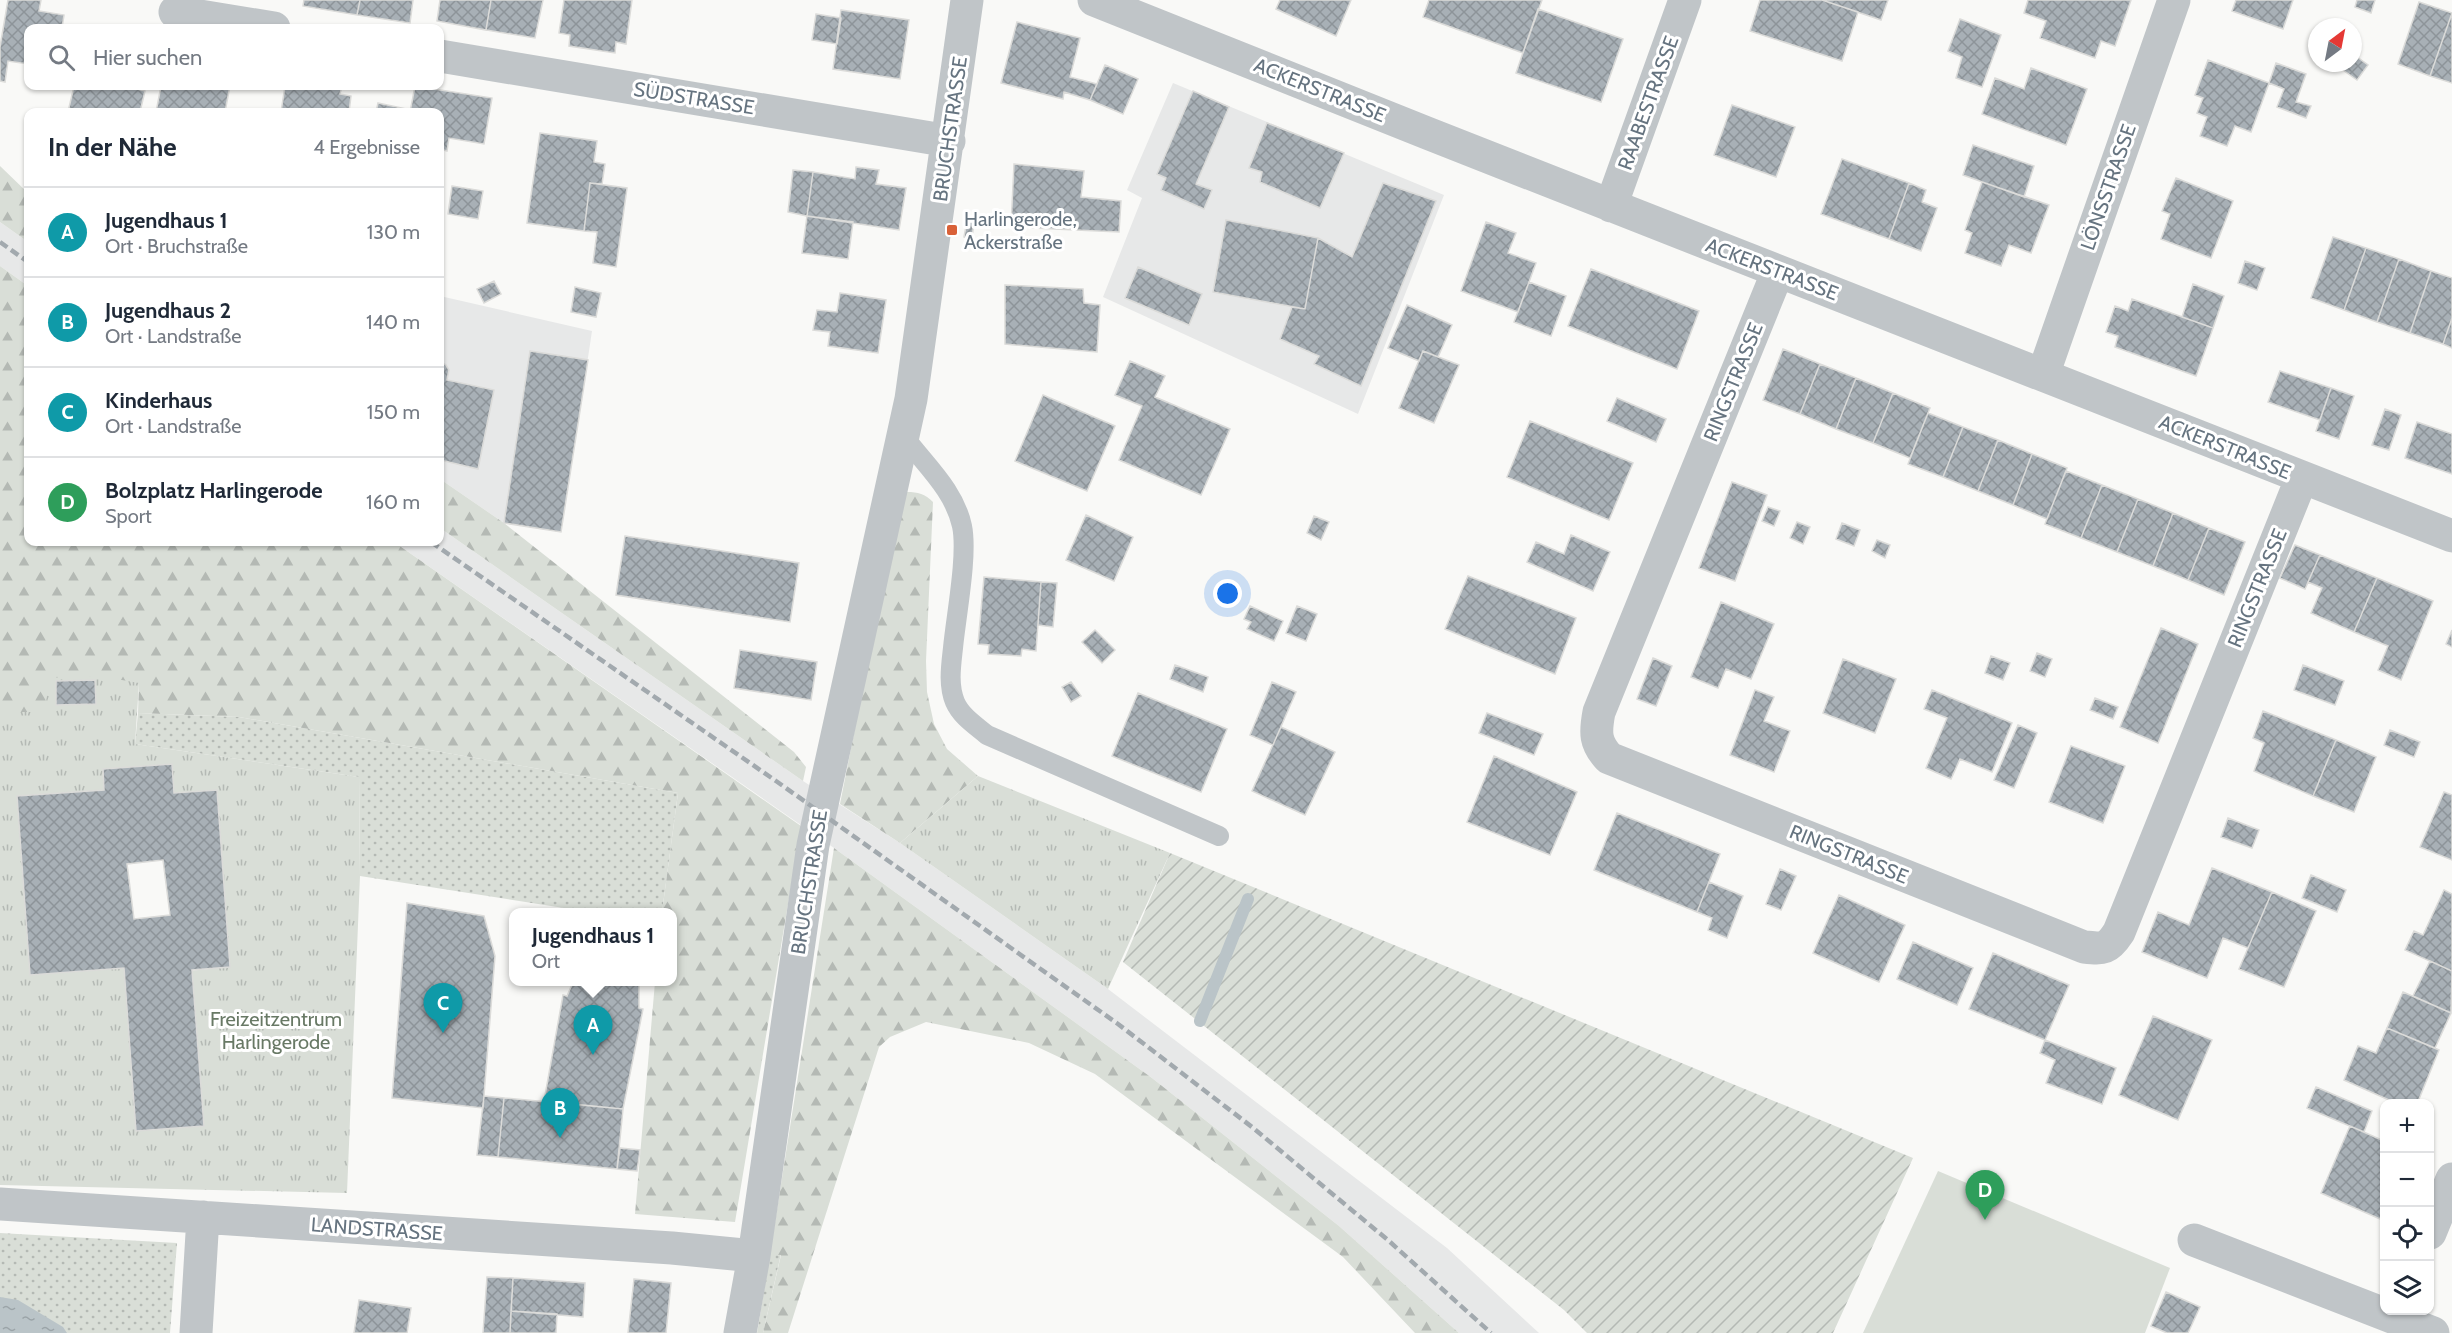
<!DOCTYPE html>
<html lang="de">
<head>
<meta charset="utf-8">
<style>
	:root { --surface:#fff; --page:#f2f2f3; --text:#1f2937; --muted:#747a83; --line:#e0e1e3; --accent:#d96138 }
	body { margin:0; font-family:Cabin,sans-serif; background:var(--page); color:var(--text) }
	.controls { position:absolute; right:18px; bottom:18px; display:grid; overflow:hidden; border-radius:12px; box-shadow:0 2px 4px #0004 }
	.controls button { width:54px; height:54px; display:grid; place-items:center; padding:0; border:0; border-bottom:2px solid var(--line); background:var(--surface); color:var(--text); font:30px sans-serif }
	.compass { position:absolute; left:2308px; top:18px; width:54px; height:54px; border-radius:50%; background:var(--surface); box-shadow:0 2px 4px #0004; rotate:32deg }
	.you { position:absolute; left:1228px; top:594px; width:21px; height:21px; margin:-15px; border:4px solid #fff; border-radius:50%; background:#1a73e8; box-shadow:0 0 0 9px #1a73e833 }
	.badge { display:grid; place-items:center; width:39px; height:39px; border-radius:50%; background:var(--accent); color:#fff; font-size:20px; font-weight:700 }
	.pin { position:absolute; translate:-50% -50px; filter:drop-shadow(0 2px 3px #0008) }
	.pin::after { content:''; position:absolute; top:32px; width:21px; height:18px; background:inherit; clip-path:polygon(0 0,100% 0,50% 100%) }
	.popup { position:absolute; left:509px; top:908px; width:168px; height:78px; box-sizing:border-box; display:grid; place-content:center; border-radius:12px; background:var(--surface); filter:drop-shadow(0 2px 4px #0005); font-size:20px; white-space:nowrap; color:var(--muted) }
	.popup b { font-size:22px; color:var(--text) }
	.popup::after { content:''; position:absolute; left:50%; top:100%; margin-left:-12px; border:12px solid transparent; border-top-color:var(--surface) }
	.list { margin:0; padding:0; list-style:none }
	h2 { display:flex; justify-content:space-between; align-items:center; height:78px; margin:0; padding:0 24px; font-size:26px }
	h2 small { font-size:20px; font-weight:400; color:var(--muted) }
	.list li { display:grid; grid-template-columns:39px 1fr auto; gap:18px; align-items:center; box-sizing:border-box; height:90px; padding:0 24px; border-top:2px solid var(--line) }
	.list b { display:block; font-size:22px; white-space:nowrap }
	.list p { margin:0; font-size:20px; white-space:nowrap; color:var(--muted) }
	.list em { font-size:20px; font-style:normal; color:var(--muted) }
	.icon { flex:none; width:33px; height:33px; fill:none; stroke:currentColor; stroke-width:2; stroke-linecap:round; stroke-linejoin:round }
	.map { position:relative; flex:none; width:2452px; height:1333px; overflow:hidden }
	.search { position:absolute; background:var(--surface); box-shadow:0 2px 4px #0004; left:24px; top:24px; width:420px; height:66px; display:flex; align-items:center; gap:15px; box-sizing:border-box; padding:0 21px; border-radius:12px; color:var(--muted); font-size:22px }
	.panel { position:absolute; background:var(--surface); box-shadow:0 2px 4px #0004; left:24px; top:108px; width:420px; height:438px; border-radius:12px }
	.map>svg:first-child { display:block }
</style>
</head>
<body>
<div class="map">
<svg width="2452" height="1333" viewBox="0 0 2452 1333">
	<defs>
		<pattern id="grass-dots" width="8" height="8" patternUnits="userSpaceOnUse" patternTransform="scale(1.5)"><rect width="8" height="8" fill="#d9ded7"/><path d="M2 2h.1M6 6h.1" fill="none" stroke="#b4b9b4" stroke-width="1.8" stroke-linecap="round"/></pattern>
		<pattern id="forest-firs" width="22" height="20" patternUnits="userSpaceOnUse" patternTransform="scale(1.5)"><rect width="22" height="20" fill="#d9ded7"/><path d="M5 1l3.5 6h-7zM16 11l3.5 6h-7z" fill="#b4b9b4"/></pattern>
		<pattern id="park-tufts" width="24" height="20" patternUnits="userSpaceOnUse" patternTransform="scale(1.5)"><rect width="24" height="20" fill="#d9ded7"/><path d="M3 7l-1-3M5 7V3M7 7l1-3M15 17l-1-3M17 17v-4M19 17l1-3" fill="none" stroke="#b4b9b4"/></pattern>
		<pattern id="garden-furrows" width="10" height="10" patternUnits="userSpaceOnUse" patternTransform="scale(1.5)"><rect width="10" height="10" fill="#d9ded7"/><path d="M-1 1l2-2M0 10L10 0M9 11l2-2" fill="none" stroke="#b4b9b4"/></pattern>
		<pattern id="water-ripples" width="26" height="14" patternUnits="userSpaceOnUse" patternTransform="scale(1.5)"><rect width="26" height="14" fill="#bac4c8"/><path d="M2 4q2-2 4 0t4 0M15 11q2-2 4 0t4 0" fill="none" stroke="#9ba4a8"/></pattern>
		<pattern id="building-cross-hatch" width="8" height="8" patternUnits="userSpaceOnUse" patternTransform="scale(1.5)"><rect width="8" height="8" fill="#a8b0b6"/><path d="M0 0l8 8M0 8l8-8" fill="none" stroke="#8d9499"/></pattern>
	</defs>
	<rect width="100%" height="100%" fill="#f9f9f7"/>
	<!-- built -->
	<path fill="#e7e8e8" d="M1173 83 1444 195 1358 414 1103 297 1142 198 1127 190Z
		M0 222 28 242V286L0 266Z
		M440 296 592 331 575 444 518 431 504 523 440 479Z
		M440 528 803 781 900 843 1108 989 1447 1248 1539 1333H1459L1339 1226 1152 1078 834 848 394 542H440Z"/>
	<!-- grass -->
	<path fill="url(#grass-dots)" d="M138 713 239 717 678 793 662 912H589L360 876 359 777 135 744Z
		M0 1233 177 1243 170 1333H0Z
		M770 1254H781L763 1333H757Z"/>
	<!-- forest -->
	<path fill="url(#forest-firs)" d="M0 166 28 193V242L0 222Z
		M0 266 28 286V542H394L801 826 735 1222 635 1214 655 982H672V912H662L678 793 239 717 138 713 139 683 46 712H0Z
		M440 479 504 523 794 752 806 767 803 781 440 528Z
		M907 492C918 492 925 494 933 502L926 661 927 692 934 724 947 749 978 776 900 843 840 804 900 501Z
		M834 848 1152 1078 1339 1226 1459 1333H1415L1343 1257 1095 1074 1029 1043 926 1022 890 1037 879 1047 788 1333H763L781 1255 770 1254Z"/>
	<!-- park -->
	<path fill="url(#park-tufts)" fill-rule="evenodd" d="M99 676 139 683 135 744 359 777 360 876 347 1193 0 1185V712H46L47 678ZM172 764 174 793 230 967 125 977 124 968 31 975 17 797 104 790 103 769Z
		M978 776 1170 853 1108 989 900 843Z"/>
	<!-- garden -->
	<path fill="url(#garden-furrows)" d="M1170 853 1913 1158 1833 1333H1587L1564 1310 1123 962Z"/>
	<!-- pitch -->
	<path fill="#d9ded7" d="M1938 1171 2170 1268 2145 1333H1863Z"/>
	<!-- water -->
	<path fill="url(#water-ripples)" d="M0 1297 18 1300 63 1327 67 1333H0Z"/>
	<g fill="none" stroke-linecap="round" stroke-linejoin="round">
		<!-- stream -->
		<path stroke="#bac4c8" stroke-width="12" d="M1200 1021 1248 899"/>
	</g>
	<!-- building -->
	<path fill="url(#building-cross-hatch)" stroke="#dbdbd9" stroke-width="1.5" fill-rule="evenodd" d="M8 0H41L39 11 64 15 62 28H28V64L8 61 5 82 0 81V47Z
		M304 0H360L357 15 303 6Z
		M360 0H413L410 23 357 15Z
		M440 0H491L486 30 437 21Z
		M491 0H543L535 38 486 30Z
		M564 0H632L626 44 616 42 615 53 569 46 570 35 559 33Z
		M1280 0H1351L1336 36 1276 9Z
		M1429 0H1542L1523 53 1423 17Z
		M1760 0H1822L1858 12 1842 61 1750 31Z
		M1822 0H1888L1881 20Z
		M2028 0H2131L2115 46 2101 41 2095 58 2040 38 2046 21 2024 13Z
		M2236 0H2293L2283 29 2232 11Z
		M2357 0H2375L2371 13 2355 7Z
		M2419 2 2452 13 2430 76 2398 64Z
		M1538 9 1623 39 1601 102 1516 73Z
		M841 10 909 20 900 79 833 69Z
		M2452 13V83L2430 76Z
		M816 14 841 18 837 44 812 40Z
		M1960 19 2001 35 1982 87 1956 78 1962 57 1948 51Z
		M1017 22 1080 38 1070 77 1097 84 1090 100 1064 92 1063 99 1001 83Z
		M2353 54 2368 65 2357 80 2333 63H2353Z
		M2208 60 2269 83 2251 132 2235 126 2227 146 2200 136 2207 117 2197 113 2203 98 2195 95Z
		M2276 63 2306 74 2296 102 2311 106 2306 118 2277 107 2284 89 2269 83Z
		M1105 65 1138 79 1123 114 1090 100Z
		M2031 68 2087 89 2066 145 1982 114 1995 78 2024 89Z
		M74 86H138L137 89 145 91 140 112H68Z
		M161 86H230L225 112H156Z
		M285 86H342L340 94 351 96 349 112H281Z
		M415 86 492 98 484 144 449 138 447 151 440 149V112H410Z
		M1193 91 1229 107 1196 184 1212 190 1204 209 1161 190 1166 178 1157 174Z
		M378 103 411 110 410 112H376Z
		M1732 105 1795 127 1776 177 1714 155Z
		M1267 123 1344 153 1320 208 1260 182 1262 172 1249 168Z
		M540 133 597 141 594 162 605 164 602 184 590 183 584 231 527 223Z
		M1973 145 2034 166 2024 197 1963 175Z
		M1842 159 1909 183 1889 239 1821 214Z
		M1014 164 1084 171 1081 197 1121 201 1119 232 1011 227Z
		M856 167 879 170 876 184 906 188 899 230 807 216 813 172 855 179Z
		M793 170 813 172 807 216 788 212Z
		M2176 178 2233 201 2211 258 2161 239 2170 214 2162 211Z
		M1982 182 2049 205 2031 253 2009 245 2001 266 1965 253 1972 233 1965 230Z
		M590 183 627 188 616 267 593 263 597 232 584 231Z
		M1383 183 1436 201 1361 386 1314 364 1319 356 1280 339 1292 307 1305 309 1318 238 1352 257Z
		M1909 183 1926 190 1922 202 1937 208 1921 251 1889 239Z
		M452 186 483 191 478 219 448 214Z
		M807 216 853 222 848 259 802 253Z
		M1226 220 1318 238 1305 309 1213 292Z
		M967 221H974L972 239 964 237Z
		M1486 222 1516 233 1508 253 1536 263 1518 312 1461 291Z
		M2333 237 2366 248 2344 310 2311 298Z
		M2366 248 2399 259 2377 322 2344 310Z
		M2399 259 2431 271 2410 333 2377 322Z
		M2245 261 2265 268 2257 290 2238 283Z
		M1138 267 1202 294 1189 325 1125 298Z
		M1591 269 1699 311 1677 369 1568 326Z
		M2431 271 2452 278V318L2443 344 2410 333Z
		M494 281 501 294 484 303 477 289Z
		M1529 282 1566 296 1551 336 1514 322Z
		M2193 284 2224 296 2213 328 2182 317Z
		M1005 285 1083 289 1084 303 1100 305 1097 352 1005 344Z
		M575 287 601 293 596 317 571 312Z
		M840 293 886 300 878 353 828 346 830 332 813 330 817 310 837 312Z
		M2132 299 2213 328 2196 376 2115 347 2118 336 2106 332 2115 306 2128 311Z
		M1407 305 1452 325 1438 357 1423 351 1419 361 1388 348Z
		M2452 318V348L2443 344Z
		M1783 349 1820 364 1800 414 1763 400Z
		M530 351 588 360 561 532 504 523Z
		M1423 351 1459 365 1434 423 1399 408Z
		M440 361 446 365 449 370 447 380 494 390 478 469 440 460Z
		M1130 361 1165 376 1155 397 1230 429 1201 495 1119 460 1142 406 1115 395Z
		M1820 364 1856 378 1836 429 1800 414Z
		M2280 371 2331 388 2320 420 2268 402Z
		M1856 378 1893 393 1873 443 1836 429Z
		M2331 388 2354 396 2339 439 2316 431Z
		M1893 393 1930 408 1910 458 1873 443Z
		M1043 395 1115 426 1087 491 1015 461Z
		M1617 398 1666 419 1656 442 1607 421Z
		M2385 409 2401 415 2389 450 2372 445Z
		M1928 413 1963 427 1943 477 1908 464Z
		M1530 421 1633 463 1609 520 1507 477Z
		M2417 422 2452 434V474L2405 458Z
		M1963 427 1998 440 1978 491 1943 477Z
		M1998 440 2032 454 2013 505 1978 491Z
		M2032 454 2067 468 2047 519 2013 505Z
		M2066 471 2102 485 2081 538 2045 524Z
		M1732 482 1767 495 1735 581 1699 568Z
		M2102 485 2138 499 2117 552 2081 538Z
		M2138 499 2173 513 2153 566 2117 552Z
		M1768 507 1780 511 1774 526 1762 521Z
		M2173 513 2209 528 2188 580 2153 566Z
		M1086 515 1133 537 1114 581 1066 560Z
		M1314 516 1329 522 1321 540 1307 533Z
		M1797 522 1810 527 1803 544 1790 538Z
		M1842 523 1860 530 1854 546 1836 539Z
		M2209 528 2245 542 2224 595 2188 580Z
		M1571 535 1610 552 1593 591 1527 562 1536 542 1564 554Z
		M625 536 799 563 790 622 616 595Z
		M1877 540 1890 545 1885 558 1872 551Z
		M2295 545 2320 555 2305 589 2280 578Z
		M2320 555 2377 578 2354 632 2311 613 2322 588 2308 582Z
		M1468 576 1576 618 1555 674 1445 629Z
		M984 577 1041 582 1036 651 1022 649 1021 656 988 654 989 645 978 644Z
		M2377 578 2433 601 2401 680 2378 670 2388 646 2354 632Z
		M1041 582 1057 583 1053 627 1038 625Z
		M1721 602 1774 624 1751 679 1726 669 1718 688 1691 677Z
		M1250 606 1283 621 1274 641 1247 629 1251 622 1244 619Z
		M1297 606 1317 614 1306 641 1286 633Z
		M2161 628 2198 644 2158 743 2120 727Z
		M1095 630 1115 650 1102 663 1082 642Z
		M2452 630V647L2446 644Z
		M740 650 817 662 811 700 734 688Z
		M2037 653 2052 659 2045 677 2030 671Z
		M1991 656 2010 663 2003 680 1985 673Z
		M1653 658 1672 666 1656 706 1637 699Z
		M1843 659 1896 679 1875 733 1823 713Z
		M1175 665 1208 677 1203 692 1170 679Z
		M2303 665 2344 681 2335 705 2294 690Z
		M95 680 96 704 56 705V681Z
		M1071 682 1081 696 1071 702 1062 687Z
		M1272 682 1296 692 1273 745 1250 735Z
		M1755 690 1774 697 1764 721 1790 731 1774 772 1730 755Z
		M1932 690 2012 723 1992 772 1960 759 1951 779 1926 768 1947 718 1924 709Z
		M1138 693 1227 729 1201 792 1112 756Z
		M2095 698 2118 707 2113 719 2090 710Z
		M2263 711 2336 740 2313 796 2254 771 2264 743 2253 738Z
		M1487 713 1543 734 1534 755 1479 733Z
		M2018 725 2037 733 2014 788 1994 780Z
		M1281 727 1335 752 1305 815 1252 791Z
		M2390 730 2420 742 2414 757 2384 745Z
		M2336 740 2376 757 2354 812 2313 796Z
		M2071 746 2125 766 2103 823 2049 802Z
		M1494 756 1577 792 1550 855 1467 822Z
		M172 764 174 793 217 790 230 967 192 970 204 1126 136 1131 124 968 30 975 17 796 104 790 103 769ZM163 860 170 915 134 919 127 864Z
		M2444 792 2452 795V860L2420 847Z
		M1617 813 1720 854 1697 912 1594 870Z
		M2228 818 2259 830 2252 848 2221 837Z
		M2212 868 2272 892 2248 948 2223 938 2207 978 2142 952 2158 912 2189 925Z
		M1780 869 1796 876 1781 910 1766 904Z
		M2311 875 2346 890 2337 912 2302 898Z
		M1709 882 1743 896 1727 938 1708 930 1712 918 1697 912Z
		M2444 890 2452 894V971L2405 950 2414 931 2423 935Z
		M2272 892 2316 911 2284 987 2239 969Z
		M1839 895 1905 925 1879 982 1813 953Z
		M407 903 484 916 495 956 483 1108 392 1098Z
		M1913 942 1973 968 1957 1005 1897 979Z
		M1993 953 2069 985 2045 1040 1969 1009Z
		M2430 961 2452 971 2451 1013 2413 996Z
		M573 982H629L639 984V1008L643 1009 623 1109 544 1101 563 995 567 996Z
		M2403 992 2451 1013 2435 1048 2387 1028Z
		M2153 1016 2212 1040 2178 1120 2119 1095Z
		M2387 1028 2439 1050 2417 1104H2398L2344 1080 2358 1046 2376 1053Z
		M2045 1040 2116 1068 2102 1104 2046 1083 2055 1060 2040 1053Z
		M2316 1087 2372 1111 2364 1132 2307 1108Z
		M484 1096 504 1098 498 1157 477 1155Z
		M504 1098 623 1109 617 1169 498 1157Z
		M2350 1126 2384 1141V1209L2380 1219 2321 1193Z
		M620 1148 640 1150 637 1171 617 1169Z
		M487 1277 513 1278 510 1333H483Z
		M513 1278 585 1283 583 1317 511 1311Z
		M634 1279 671 1283 666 1333H628Z
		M2166 1292 2200 1307 2188 1333H2167L2151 1326Z
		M359 1300 411 1308 407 1333H354Z
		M511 1311 557 1314 556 1333H510Z"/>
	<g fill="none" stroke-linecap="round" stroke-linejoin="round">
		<!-- service -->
		<path stroke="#c0c5c8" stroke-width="20" d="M903 435C924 464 954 489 962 526 968 555 956 616 953 648 951 666 948 685 955 702 961 716 975 725 987 735L1219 836"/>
		<!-- minor -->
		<path stroke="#c0c5c8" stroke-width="33" d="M1094 0 1427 133 2452 536
			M175 12 274 28
			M440 56 949 141
			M1611 206 1685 0
			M1778 271 1599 712C1595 733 1595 743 1609 758L2084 947C2104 949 2108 949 2119 932L2302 477
			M2043 375 2174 0
			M0 1204 672 1248 754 1256
			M2430 1233 2452 1179
			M2194 1240 2433 1333
			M196 1333 203 1217
			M740 1333 754 1256 813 845 911 399 967 0"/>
		<!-- rail -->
		<path stroke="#a2a9ae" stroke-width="4.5" stroke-dasharray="9 4.5" stroke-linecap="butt" d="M0 242 28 262
			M431 542 776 781 1118 1024 1252 1127 1389 1241 1491 1333"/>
	</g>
	<!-- markers -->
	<rect fill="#d96138" stroke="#fff" stroke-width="2" x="946" y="224" width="12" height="12" rx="3"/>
	<g text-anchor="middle" stroke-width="6" stroke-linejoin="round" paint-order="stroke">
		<!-- street labels -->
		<g font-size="20" fill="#667480" stroke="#fff">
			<text transform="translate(1320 90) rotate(22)" y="7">ACKERSTRASSE</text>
			<text transform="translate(694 98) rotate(9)" y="7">SÜDSTRASSE</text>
			<text transform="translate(1648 103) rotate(-70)" y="7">RAABESTRASSE</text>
			<text transform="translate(950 129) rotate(-82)" y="7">BRUCHSTRASSE</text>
			<text transform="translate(2108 187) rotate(-71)" y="7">LÖNSSTRASSE</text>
			<text transform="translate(1772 269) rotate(21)" y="7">ACKERSTRASSE</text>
			<text transform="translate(1733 382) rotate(-68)" y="7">RINGSTRASSE</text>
			<text transform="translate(2225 447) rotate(22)" y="7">ACKERSTRASSE</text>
			<text transform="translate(2257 588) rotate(-68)" y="7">RINGSTRASSE</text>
			<text transform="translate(1849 854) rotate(22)" y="7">RINGSTRASSE</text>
			<text transform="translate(809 882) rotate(-81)" y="7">BRUCHSTRASSE</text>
			<text transform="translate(377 1229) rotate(4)" y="7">LANDSTRASSE</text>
		</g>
		<!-- poi labels -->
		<g font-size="20" fill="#667480" stroke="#fff" text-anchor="start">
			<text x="964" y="226">Harlingerode,<tspan x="964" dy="23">Ackerstraße</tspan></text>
		</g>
		<!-- park labels -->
		<g font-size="20" fill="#687965" stroke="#fff">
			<text x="276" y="1026">Freizeitzentrum<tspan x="276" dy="23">Harlingerode</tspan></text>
		</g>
	</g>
</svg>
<div class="controls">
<button>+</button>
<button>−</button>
<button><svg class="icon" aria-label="locate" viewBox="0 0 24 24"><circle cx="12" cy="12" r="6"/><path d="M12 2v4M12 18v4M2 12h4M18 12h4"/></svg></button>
<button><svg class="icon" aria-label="layers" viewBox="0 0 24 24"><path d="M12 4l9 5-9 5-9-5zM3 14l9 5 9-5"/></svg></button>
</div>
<svg class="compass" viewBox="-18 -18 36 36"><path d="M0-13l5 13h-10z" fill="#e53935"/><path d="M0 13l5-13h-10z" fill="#747a83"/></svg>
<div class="you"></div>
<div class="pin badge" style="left:593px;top:1055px;background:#0f9aa8">A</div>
<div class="popup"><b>Jugendhaus 1</b>Ort</div>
<div class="pin badge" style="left:560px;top:1138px;background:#0f9aa8">B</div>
<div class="pin badge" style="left:443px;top:1033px;background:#0f9aa8">C</div>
<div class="pin badge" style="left:1985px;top:1220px;background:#2e9e5b">D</div>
<div class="search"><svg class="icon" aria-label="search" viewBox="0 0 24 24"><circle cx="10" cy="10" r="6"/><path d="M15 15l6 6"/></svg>Hier suchen</div>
<section class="panel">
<h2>In der Nähe<small>4 Ergebnisse</small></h2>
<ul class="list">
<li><span class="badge" style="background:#0f9aa8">A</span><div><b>Jugendhaus 1</b><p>Ort · Bruchstraße</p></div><em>130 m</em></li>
<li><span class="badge" style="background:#0f9aa8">B</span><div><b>Jugendhaus 2</b><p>Ort · Landstraße</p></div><em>140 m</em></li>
<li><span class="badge" style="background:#0f9aa8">C</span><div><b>Kinderhaus</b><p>Ort · Landstraße</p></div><em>150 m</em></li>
<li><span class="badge" style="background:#2e9e5b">D</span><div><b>Bolzplatz Harlingerode</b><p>Sport</p></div><em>160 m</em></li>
</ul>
</section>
</div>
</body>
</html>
